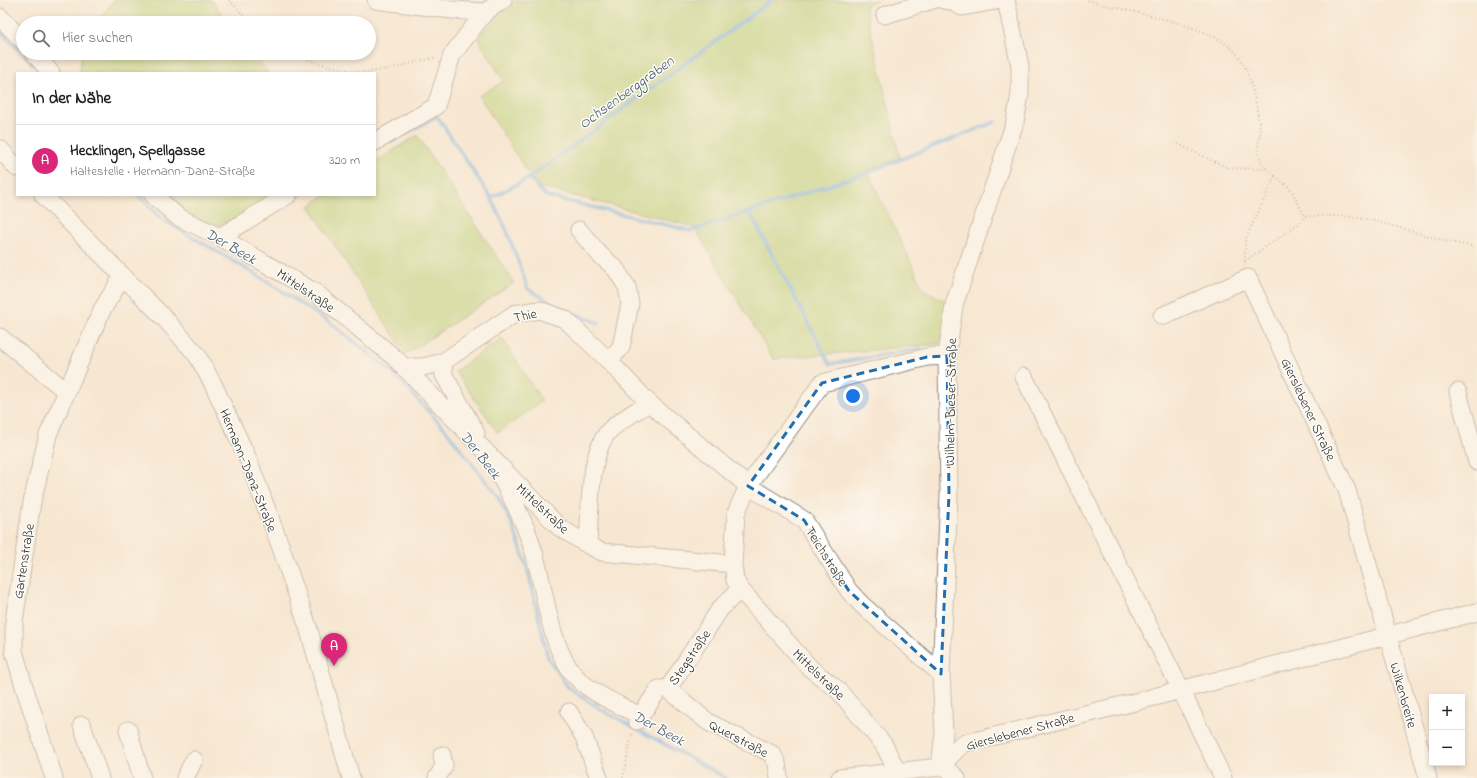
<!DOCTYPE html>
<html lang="de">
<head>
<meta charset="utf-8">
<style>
	:root { --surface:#fff; --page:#f2f2f2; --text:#202124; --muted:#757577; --line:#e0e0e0; --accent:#db2777 }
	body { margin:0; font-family:"Indie Flower",sans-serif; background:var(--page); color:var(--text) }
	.controls { position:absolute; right:12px; bottom:12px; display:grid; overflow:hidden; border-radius:0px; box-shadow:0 2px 6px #0003 }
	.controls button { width:36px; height:36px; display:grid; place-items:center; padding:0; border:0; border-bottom:1px solid var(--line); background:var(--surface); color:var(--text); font:20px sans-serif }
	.you { position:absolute; left:853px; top:396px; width:14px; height:14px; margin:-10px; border:3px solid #fff; border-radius:50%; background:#1a73e8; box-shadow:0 0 0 6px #1a73e833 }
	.badge { display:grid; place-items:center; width:26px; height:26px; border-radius:50%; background:var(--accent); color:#fff; font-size:13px; font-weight:700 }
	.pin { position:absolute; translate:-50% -33px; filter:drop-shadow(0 1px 2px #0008) }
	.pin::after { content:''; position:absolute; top:21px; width:14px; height:12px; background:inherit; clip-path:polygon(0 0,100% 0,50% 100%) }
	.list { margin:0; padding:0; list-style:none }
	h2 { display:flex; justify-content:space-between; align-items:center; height:52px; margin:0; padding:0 16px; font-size:17px }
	h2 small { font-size:13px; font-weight:400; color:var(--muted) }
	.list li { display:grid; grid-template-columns:26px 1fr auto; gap:12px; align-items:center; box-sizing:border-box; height:72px; padding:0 16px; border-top:1px solid var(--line) }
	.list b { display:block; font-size:15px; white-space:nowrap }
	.list p { margin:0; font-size:13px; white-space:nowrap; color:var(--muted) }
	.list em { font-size:13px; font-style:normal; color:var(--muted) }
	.icon { flex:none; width:22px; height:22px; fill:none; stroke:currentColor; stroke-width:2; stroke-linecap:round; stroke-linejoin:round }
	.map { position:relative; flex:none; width:1477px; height:778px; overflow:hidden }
	.search { position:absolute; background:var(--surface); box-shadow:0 2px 6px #0003; left:16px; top:16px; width:360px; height:44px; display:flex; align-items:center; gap:10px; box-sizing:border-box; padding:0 14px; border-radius:22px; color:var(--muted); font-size:15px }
	.panel { position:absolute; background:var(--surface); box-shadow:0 2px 6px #0003; left:16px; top:72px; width:360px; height:124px; border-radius:0px }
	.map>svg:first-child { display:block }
</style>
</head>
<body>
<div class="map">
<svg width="1477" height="778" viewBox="0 0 1477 778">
	<rect width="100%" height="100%" fill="#fdfcf7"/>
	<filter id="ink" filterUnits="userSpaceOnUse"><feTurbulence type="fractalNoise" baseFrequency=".025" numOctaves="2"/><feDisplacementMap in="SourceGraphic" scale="8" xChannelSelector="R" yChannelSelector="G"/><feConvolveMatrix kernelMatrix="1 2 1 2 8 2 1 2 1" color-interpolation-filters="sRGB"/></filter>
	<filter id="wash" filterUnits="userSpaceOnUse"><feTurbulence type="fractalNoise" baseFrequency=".012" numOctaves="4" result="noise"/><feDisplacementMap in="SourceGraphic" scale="16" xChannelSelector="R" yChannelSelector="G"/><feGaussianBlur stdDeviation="0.9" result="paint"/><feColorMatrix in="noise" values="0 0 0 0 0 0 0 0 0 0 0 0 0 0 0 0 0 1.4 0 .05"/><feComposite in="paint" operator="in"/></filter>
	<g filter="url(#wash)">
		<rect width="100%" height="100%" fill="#f7e7d2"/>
		<!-- green -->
		<path fill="#b8d379" stroke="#727f52" d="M115 0H211L229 23H95Z
			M516 0H881L865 5 900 158 867 170 924 290 954 305 939 344 773 359 694 227 536 186 479 96 504 81 477 37Z
			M82 53H253L268 73H81L80 69Z
			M417 135 514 283 406 354 309 206 325 195H375V162Z
			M171 195H271L228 222 212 226 184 211Z
			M502 338 542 401 498 433 455 371Z"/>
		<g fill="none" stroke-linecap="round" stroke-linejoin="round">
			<!-- stream -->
			<path stroke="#72afe5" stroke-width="3.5" d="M0 31 34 65
				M391 142 437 116 491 198 507 231 528 289 565 310 599 323
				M529 178 546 196 691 231 866 173 995 122
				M138 195 162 219 260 277 332 324 391 371 446 430 498 497 513 526 527 567 548 658 568 687 602 710 726 778
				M491 198 529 178 772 0
				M292 200 300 195
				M749 211 830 364 921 349"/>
		</g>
	</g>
	<g filter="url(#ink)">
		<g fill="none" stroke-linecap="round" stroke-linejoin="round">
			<!-- minor casing -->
			<g stroke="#91897e" stroke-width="19">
				<path id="minor" d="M376 0 452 10 485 12
					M943 0 951 1 962 7 1001 0
					M885 15 933 0
					M0 17 23 41
					M34 53 51 73
					M375 142 436 106 452 55 485 12 503 0
					M0 149 17 168
					M43 195 166 320 197 355 213 384 248 459 280 545 308 627 351 778
					M153 195 178 217 220 237 316 293 395 358 559 527 588 545 602 552 733 564
					M579 230 600 255 615 268 627 287 630 304 621 347 609 361
					M220 237 288 195
					M1162 316 1248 278 1347 490 1428 778
					M0 337 67 392
					M443 362 444 375 476 433
					M403 367H423L443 362 514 314 539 310 565 319 609 361 649 403 748 486 804 520 849 591 862 605 941 674
					M1024 377 1181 690 1223 778
					M1458 392 1477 462
					M499 474C512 497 524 521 532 546 545 584 548 646 575 676 592 694 618 704 640 716
					M588 545C590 516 588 454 609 431 617 422 638 410 649 403
					M668 689 708 722 772 754 777 763 779 778
					M569 712 584 737 599 778
					M637 721 659 689H668L720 609 740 589
					M82 725 100 778
					M128 730 142 778
					M940 767 944 733 941 674 949 494 947 356 954 305 1015 122 1020 94V66L1006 0
					M940 767 947 769 957 778
					M54 778 23 683 14 651V621L32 502 48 435 102 310 122 277
					M185 778 194 760
					M437 778 444 766 442 755
					M840 778 940 767 962 744 1135 702 1477 612
					M897 778 898 773 884 745 838 690 811 669 740 589 735 580 733 564 736 513 748 486 822 383 927 357 947 356"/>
			</g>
			<!-- path -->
			<path stroke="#91897e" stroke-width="2" stroke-dasharray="1 3" stroke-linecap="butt" d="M229 0 251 23
				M1088 0C1127 13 1209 22 1236 53 1250 67 1258 111 1260 131 1260 139 1256 148 1259 155 1262 165 1267 170 1275 176L1245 240V265
				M289 53 321 64 361 73
				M363 73 389 69 437 57
				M1178 144 1228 168 1266 169
				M1275 176 1290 188 1305 216
				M1245 261 1301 222 1305 216C1327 216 1349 215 1370 220 1406 228 1440 242 1477 247
				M623 778 632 733"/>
			<!-- minor -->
			<use href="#minor" stroke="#fff" stroke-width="17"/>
		</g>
	</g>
	<!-- marked area -->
	<path d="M0 0H1477V778H0ZM947 356 949 494 941 674 849 591 804 520 748 486 822 383 927 357Z" fill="#f7e7d2" fill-opacity=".55" fill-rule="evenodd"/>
	<path fill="none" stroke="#1f6fb2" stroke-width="3" stroke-dasharray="8 5" stroke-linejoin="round" d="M947 356 949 494 941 674 849 591 804 520 748 486 822 383 927 357Z"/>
	<g text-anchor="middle" stroke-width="3" stroke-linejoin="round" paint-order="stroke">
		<!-- street labels -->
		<g font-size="14" fill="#2b2b2b" stroke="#fdfcf7">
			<text transform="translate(306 290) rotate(34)" y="5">Mittelstraße</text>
			<text transform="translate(525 315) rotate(-11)" y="5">Thie</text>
			<text transform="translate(950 402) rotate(-89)" y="5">Wilhelm-Bieser-Straße</text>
			<text transform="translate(1309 409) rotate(65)" y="5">Gierslebener Straße</text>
			<text transform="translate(249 470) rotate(68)" y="5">Hermann-Danz-Straße</text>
			<text transform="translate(543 508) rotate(43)" y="5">Mittelstraße</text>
			<text transform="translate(827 556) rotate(58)" y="5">Teichstraße</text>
			<text transform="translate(23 561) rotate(-81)" y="5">Gartenstraße</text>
			<text transform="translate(689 657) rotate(-56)" y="5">Stegstraße</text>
			<text transform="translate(819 674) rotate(44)" y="5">Mittelstraße</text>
			<text transform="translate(1404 695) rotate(74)" y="5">Wilkenbreite</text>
			<text transform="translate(1020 731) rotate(-15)" y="5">Gierslebener Straße</text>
			<text transform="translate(739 738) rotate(28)" y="5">Querstraße</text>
		</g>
		<!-- water labels -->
		<g font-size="15" font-style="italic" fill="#44596c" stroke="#fdfcf7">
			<text transform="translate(626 92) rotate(-36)" y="5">Ochsenberggraben</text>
			<text transform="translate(231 246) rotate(30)" y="5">Der Beek</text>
			<text transform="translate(481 455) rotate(52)" y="5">Der Beek</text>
			<text transform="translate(659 728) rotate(29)" y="5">Der Beek</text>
		</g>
	</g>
</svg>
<div class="controls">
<button>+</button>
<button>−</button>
</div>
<div class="you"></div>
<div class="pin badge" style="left:334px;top:666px">A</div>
<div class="search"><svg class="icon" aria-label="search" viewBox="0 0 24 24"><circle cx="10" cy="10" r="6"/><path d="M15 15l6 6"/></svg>Hier suchen</div>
<section class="panel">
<h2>In der Nähe<small></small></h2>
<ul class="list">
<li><span class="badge">A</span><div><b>Hecklingen, Spellgasse</b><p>Haltestelle · Hermann-Danz-Straße</p></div><em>320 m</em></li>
</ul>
</section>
</div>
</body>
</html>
